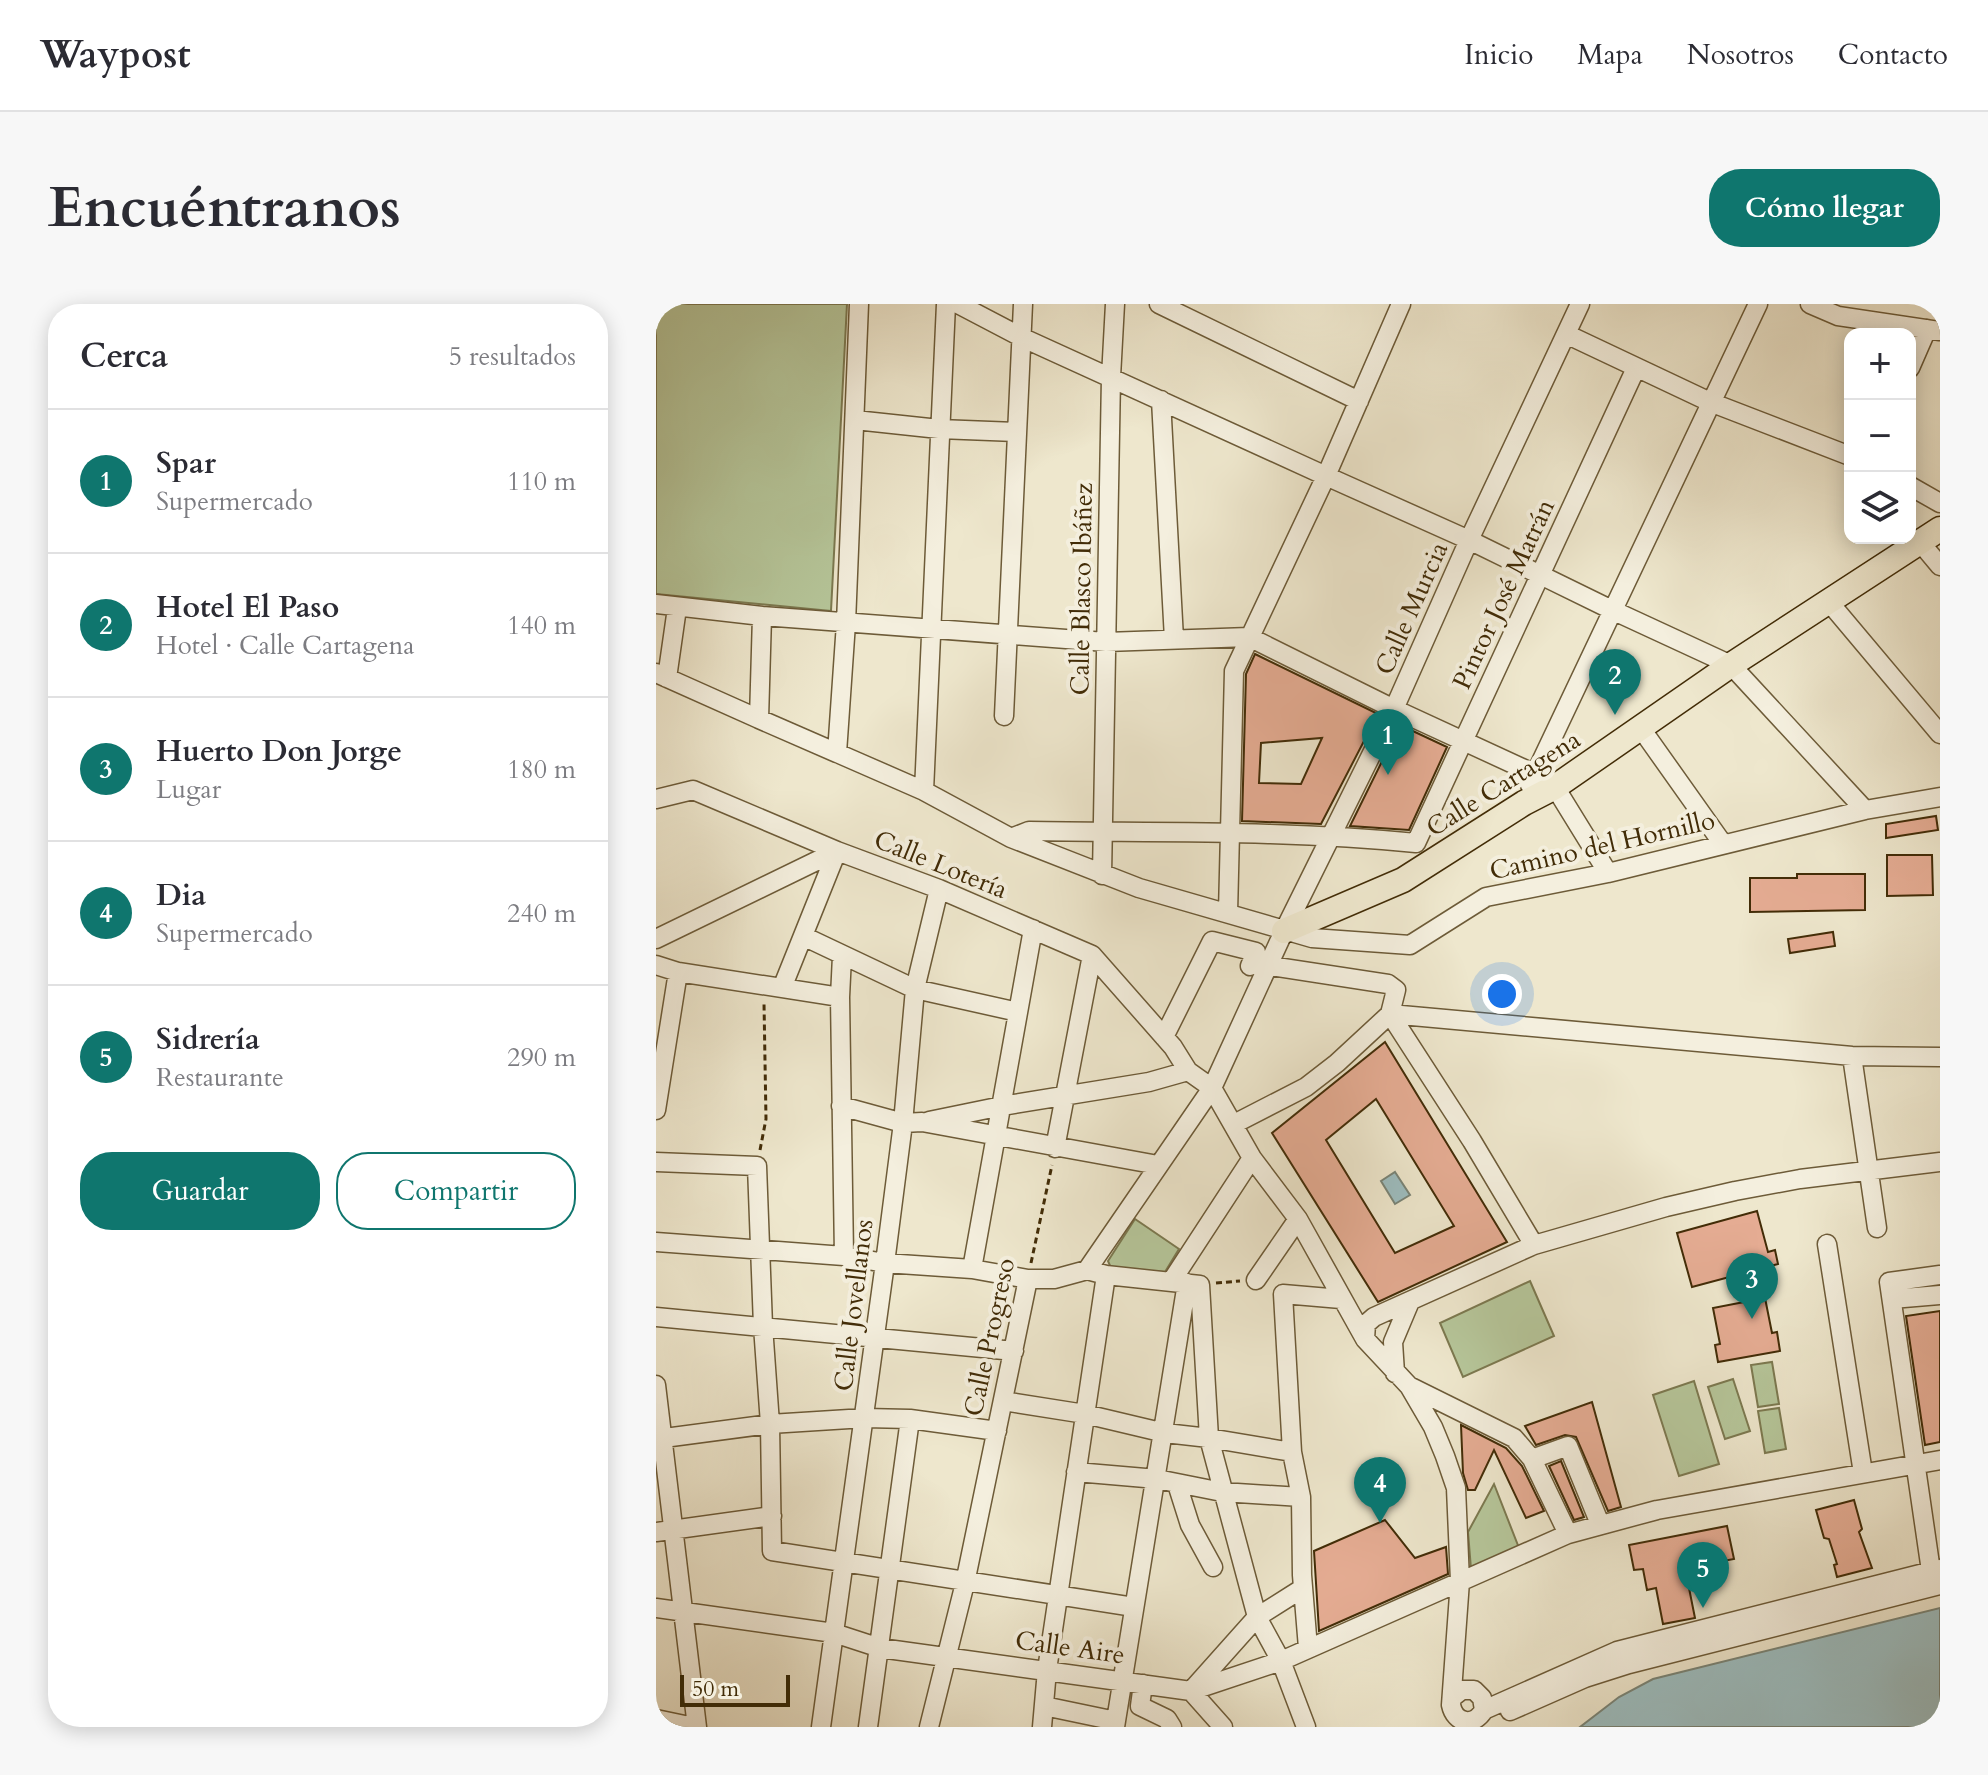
<!DOCTYPE html>
<html lang="es">
<head>
<meta charset="utf-8">
<style>
	:root { --surface:#fff; --page:#f7f7f7; --text:#2b2b33; --muted:#7c7c81; --line:#e1e1e2; --accent:#0f766e }
	body { margin:0; font-family:Cardo,serif; background:var(--page); color:var(--text) }
	.controls { position:absolute; right:24px; top:24px; display:grid; overflow:hidden; border-radius:16px; box-shadow:0 4px 20px #0003 }
	.controls button { width:72px; height:72px; display:grid; place-items:center; padding:0; border:0; border-bottom:2px solid var(--line); background:var(--surface); color:var(--text); font:40px sans-serif }
	.scale { position:absolute; left:24px; bottom:20px; width:110px; box-sizing:border-box; padding-left:8px; border:4px solid #422c07; border-top:0; font-size:22px; line-height:28px; white-space:nowrap; color:#422c07; -webkit-text-stroke:6px #f4efde; paint-order:stroke }
	.you { position:absolute; left:846px; top:690px; width:28px; height:28px; margin:-20px; border:6px solid #fff; border-radius:50%; background:#1a73e8; box-shadow:0 0 0 12px #1a73e833 }
	.badge { display:grid; place-items:center; width:52px; height:52px; border-radius:50%; background:var(--accent); color:#fff; font-size:26px; font-weight:700 }
	.pin { position:absolute; translate:-50% -66px; filter:drop-shadow(0 2px 4px #0008) }
	.pin::after { content:''; position:absolute; top:42px; width:28px; height:24px; background:inherit; clip-path:polygon(0 0,100% 0,50% 100%) }
	.list { margin:0; padding:0; list-style:none }
	h2 { display:flex; justify-content:space-between; align-items:center; height:104px; margin:0; padding:0 32px; font-size:34px }
	h2 small { font-size:26px; font-weight:400; color:var(--muted) }
	.list li { display:grid; grid-template-columns:52px 1fr auto; gap:24px; align-items:center; box-sizing:border-box; height:144px; padding:0 32px; border-top:2px solid var(--line) }
	.list b { display:block; font-size:30px; white-space:nowrap }
	.list p { margin:0; font-size:26px; white-space:nowrap; color:var(--muted) }
	.list em { font-size:26px; font-style:normal; color:var(--muted) }
	.actions { display:flex; gap:16px; padding:24px 32px }
	.actions a { flex:1; padding:18px 0; border:2px solid var(--accent); border-radius:32px; text-align:center; font-size:28px; color:var(--accent) }
	.actions .main { background:var(--accent); color:#fff }
	.icon { flex:none; width:44px; height:44px; fill:none; stroke:currentColor; stroke-width:2; stroke-linecap:round; stroke-linejoin:round }
	.map { position:relative; flex:none; width:1284px; height:1423px; overflow:hidden; border-radius:32px }
	header { display:flex; align-items:center; gap:48px; box-sizing:border-box; height:112px; padding:0 40px; background:var(--surface); border-bottom:2px solid var(--line) }
	header strong { font-size:38px }
	nav { display:flex; gap:44px; margin-inline-start:auto; font-size:28px }
	.intro { display:flex; align-items:center; justify-content:space-between; box-sizing:border-box; height:192px; padding:0 48px }
	h1 { margin:0; font-size:56px }
	.button { padding:20px 36px; border-radius:32px; background:var(--accent); color:#fff; font-size:28px; font-weight:700 }
	main { display:flex; gap:48px; padding:0 48px }
	aside { flex:1; background:var(--surface); border-radius:32px; box-shadow:0 4px 20px #0003 }
	.map>svg:first-child { display:block }
</style>
</head>
<body>
<header>
<strong>Waypost</strong>
<nav><a>Inicio</a><a>Mapa</a><a>Nosotros</a><a>Contacto</a></nav>
</header>
<div class="intro"><h1>Encuéntranos</h1><a class="button">Cómo llegar</a></div>
<main>
<aside>
<h2>Cerca<small>5 resultados</small></h2>
<ul class="list">
<li><span class="badge">1</span><div><b>Spar</b><p>Supermercado</p></div><em>110 m</em></li>
<li><span class="badge">2</span><div><b>Hotel El Paso</b><p>Hotel · Calle Cartagena</p></div><em>140 m</em></li>
<li><span class="badge">3</span><div><b>Huerto Don Jorge</b><p>Lugar</p></div><em>180 m</em></li>
<li><span class="badge">4</span><div><b>Dia</b><p>Supermercado</p></div><em>240 m</em></li>
<li><span class="badge">5</span><div><b>Sidrería</b><p>Restaurante</p></div><em>290 m</em></li>
</ul>
<div class="actions"><a class="main">Guardar</a><a>Compartir</a></div>
</aside>
<div class="map">
<svg width="1284" height="1423" viewBox="0 0 1284 1423">
	<rect width="100%" height="100%" fill="#eee7cd"/>
	<filter id="stains"><feTurbulence type="fractalNoise" baseFrequency=".0025" numOctaves="4"/><feColorMatrix values="0 0 0 0 .2 0 0 0 0 .09 0 0 0 0 .02 0 0 0 .5 -.17"/></filter>
	<radialGradient id="worn" r=".72"><stop offset=".6" stop-color="#630" stop-opacity="0"/><stop offset="1" stop-color="#630" stop-opacity=".3"/></radialGradient>
	<!-- green -->
	<path fill="#b6c69a" stroke="#7c7950" stroke-width="2" d="M0 0H191L175 307 0 290Z
		M479 915 523 945 509 968 455 964 452 957Z
		M874 977 898 1032 807 1073 784 1019Z
		M1116 1058 1123 1100 1102 1103 1095 1061Z
		M1077 1075 1094 1127 1069 1135 1052 1083Z
		M1038 1077 1063 1160 1023 1172 997 1091Z
		M1123 1104 1130 1145 1109 1149 1102 1107Z
		M838 1180 863 1244 815 1265 812 1228Z"/>
	<!-- water -->
	<path fill="#9dbec1" stroke="#798477" stroke-width="2" d="M739 868 754 891 739 900 725 877Z
		M1284 1304V1423H924L963 1393 997 1375Z"/>
	<!-- building -->
	<path fill="#e5ac93" stroke="#422c07" stroke-width="2" fill-rule="evenodd" d="M599 350 722 410 665 520 586 517 590 370ZM666 434 645 480 603 479 605 439Z
		M744 421 791 443 753 526 694 522Z
		M1280 512 1282 526 1230 534V520Z
		M1231 551H1276L1277 591 1231 592Z
		M1141 570H1209V606L1094 608V574H1141Z
		M1177 628 1179 642 1134 649 1132 635Z
		M729 738 851 938 722 998 616 829ZM720 795 798 922 739 949 670 836Z
		M1101 907 1112 948 1119 946 1122 960 1036 983 1021 929Z
		M1109 994 1116 1029 1121 1028 1124 1047 1062 1058 1059 1041 1064 1040 1057 1004Z
		M1284 1007V1138L1269 1141 1250 1012Z
		M936 1098 965 1203 952 1207 920 1133 909 1131 880 1141 869 1122Z
		M805 1121 850 1144 866 1162 888 1207 870 1214 838 1146 819 1186H812L807 1169Z
		M905 1157 928 1213 918 1216 893 1162Z
		M1198 1196 1206 1225 1203 1228 1216 1264 1181 1273 1178 1261 1181 1260 1173 1235 1168 1234 1160 1206Z
		M729 1216 759 1254 790 1243 792 1270 663 1327 658 1247Z
		M1071 1222 1078 1255 1029 1264 1039 1314 1007 1320 1000 1284 991 1286 987 1265 978 1266 973 1241Z"/>
	<g fill="none" stroke-linecap="round" stroke-linejoin="round">
		<!-- minor casing -->
		<g stroke="#6d5b38" stroke-width="21">
			<path id="minor" d="M203 0 190 319 181 449 103 415 106 312 450 338 593 333 738 405 879 470 899 483 952 569
				M302 0 365 33 670 172 745 0
				M503 0 703 97
				M1154 0 1182 12 1284 27
				M910 30 1054 98 1194 152
				M1254 64 1271 25
				M505 96 518 335
				M199 116 283 125 360 128
				M1254 182 1284 199
				M1264 238 1284 262
				M1173 298 1284 430
				M0 300 106 312
				M0 369 103 415
				M11 374 21 304
				M348 412 367 0
				M984 423 1067 540
				M181 449 268 487 355 534 483 584 656 634 754 641 830 593 952 569 1209 506 1284 493
				M874 481 1102 0
				M268 487 290 0
				M0 495 37 486 181 547 283 585 436 651 517 743 532 767 556 784 596 854 642 915 709 1035 753 1082 777 1123 789 1152 800 1184 804 1277 795 1401C799 1420 818 1423 828 1406L961 1347 1284 1265
				M355 534 373 527C502 529 631 526 760 539
				M760 539 980 64
				M446 571 455 73 459 0
				M572 609 578 367 670 172 813 236 956 306 1075 361 1209 506
				M147 632 259 685 362 708
				M0 635 181 547
				M186 652 184 693 188 952
				M0 661 22 668 184 693
				M126 684 181 547
				M734 710 1196 752 1284 753
				M734 710 816 837 878 941
				M508 733 556 637 600 648 594 662
				M1196 752 1221 924
				M185 802 247 819 266 818 502 861
				M0 806 22 668
				M273 817 346 802 493 778 532 767
				M578 820 650 783 681 759 734 710 740 686 732 680 614 662
				M399 844 436 651
				M0 858 101 862 107 1022 114 1120 116 1247 478 1303
				M0 938 188 952 229 959 316 965 372 975H398L431 966 450 971 544 981 553 1134 601 1313 625 1357 650 1423
				M1171 940 1207 1169
				M316 965 377 625
				M431 966 556 784 628 627 738 405 813 236 924 0
				M600 976 642 915
				M515 978 596 854
				M1236 995 1284 991
				M0 1013 358 1047
				M709 1035 710 1020 718 1013 878 941 1010 903 1079 887 1144 875 1284 858
				M739 1069 737 1038 753 1000
				M0 1081 41 1423
				M753 1082 858 1134 876 1155 912 1230
				M347 1097 429 1110 509 1129 553 1134 636 1148
				M0 1135 114 1120 209 1114 254 1115 341 1127
				M876 1155 912 1142 944 1220
				M420 1168 501 1175 566 1188 645 1193
				M521 1180 534 1221 557 1263
				M0 1228 116 1212
				M1275 1267 1233 978 1284 971
				M0 1304 178 1329 224 1344 535 1387 625 1357 912 1230 1001 1206 1284 1156
				M652 1344 646 1271 645 1193 636 1148 627 990 685 995
				M487 1380 484 1402 511 1415 516 1423
				M797 1393 806 1386H818L826 1394 828 1406
				M388 1402 460 1417
				M854 1407 929 1374 973 1360 1284 1281
				M0 1415 38 1423
				M165 1423 229 959 247 819 259 685 283 585
				M212 1423 254 1115
				M273 1423 309 1279 372 975
				M386 1423 391 1366 450 971
				M459 1423 531 979
				M567 1423 535 1387 601 1313 647 1284"/>
		</g>
		<!-- major casing -->
		<g stroke="#422c07" stroke-width="27">
			<path id="major" d="M628 627 747 576 868 499 899 483 1075 361 1284 225"/>
		</g>
		<!-- path -->
		<path stroke="#422c07" stroke-width="3" stroke-dasharray="6 4" stroke-linecap="butt" d="M104 846 110 815 108 699
			M375 959 396 861
			M560 979 584 977"/>
		<!-- minor -->
		<use href="#minor" stroke="#f4efde" stroke-width="18"/>
		<!-- major -->
		<use href="#major" stroke="#eee7cd" stroke-width="24"/>
	</g>
	<g text-anchor="middle" stroke-width="8" stroke-linejoin="round" paint-order="stroke">
		<!-- street labels -->
		<g font-size="26" fill="#422c07" stroke="#f4efde">
			<text transform="translate(425 285) rotate(-89)" y="9">Calle Blasco Ibáñez</text>
			<text transform="translate(847 290) rotate(-65)" y="9">Pintor José Matrán</text>
			<text transform="translate(755 304) rotate(-66)" y="9">Calle Murcia</text>
			<text transform="translate(847 479) rotate(-32)" y="9">Calle Cartagena</text>
			<text transform="translate(946 541) rotate(-13)" y="9">Camino del Hornillo</text>
			<text transform="translate(285 560) rotate(22)" y="9">Calle Lotería</text>
			<text transform="translate(197 1001) rotate(-83)" y="9">Calle Jovellanos</text>
			<text transform="translate(333 1033) rotate(-78)" y="9">Calle Progreso</text>
			<text transform="translate(414 1343) rotate(8)" y="9">Calle Aire</text>
		</g>
	</g>
	<rect width="100%" height="100%" filter="url(#stains)"/>
	<rect width="100%" height="100%" fill="url(#worn)"/>
</svg>
<div class="controls">
<button>+</button>
<button>−</button>
<button><svg class="icon" aria-label="layers" viewBox="0 0 24 24"><path d="M12 4l9 5-9 5-9-5zM3 14l9 5 9-5"/></svg></button>
</div>
<div class="scale">50 m</div>
<div class="you"></div>
<div class="pin badge" style="left:732px;top:471px">1</div>
<div class="pin badge" style="left:959px;top:411px">2</div>
<div class="pin badge" style="left:1096px;top:1015px">3</div>
<div class="pin badge" style="left:724px;top:1219px">4</div>
<div class="pin badge" style="left:1047px;top:1304px">5</div>
</div>
</main>
</body>
</html>
